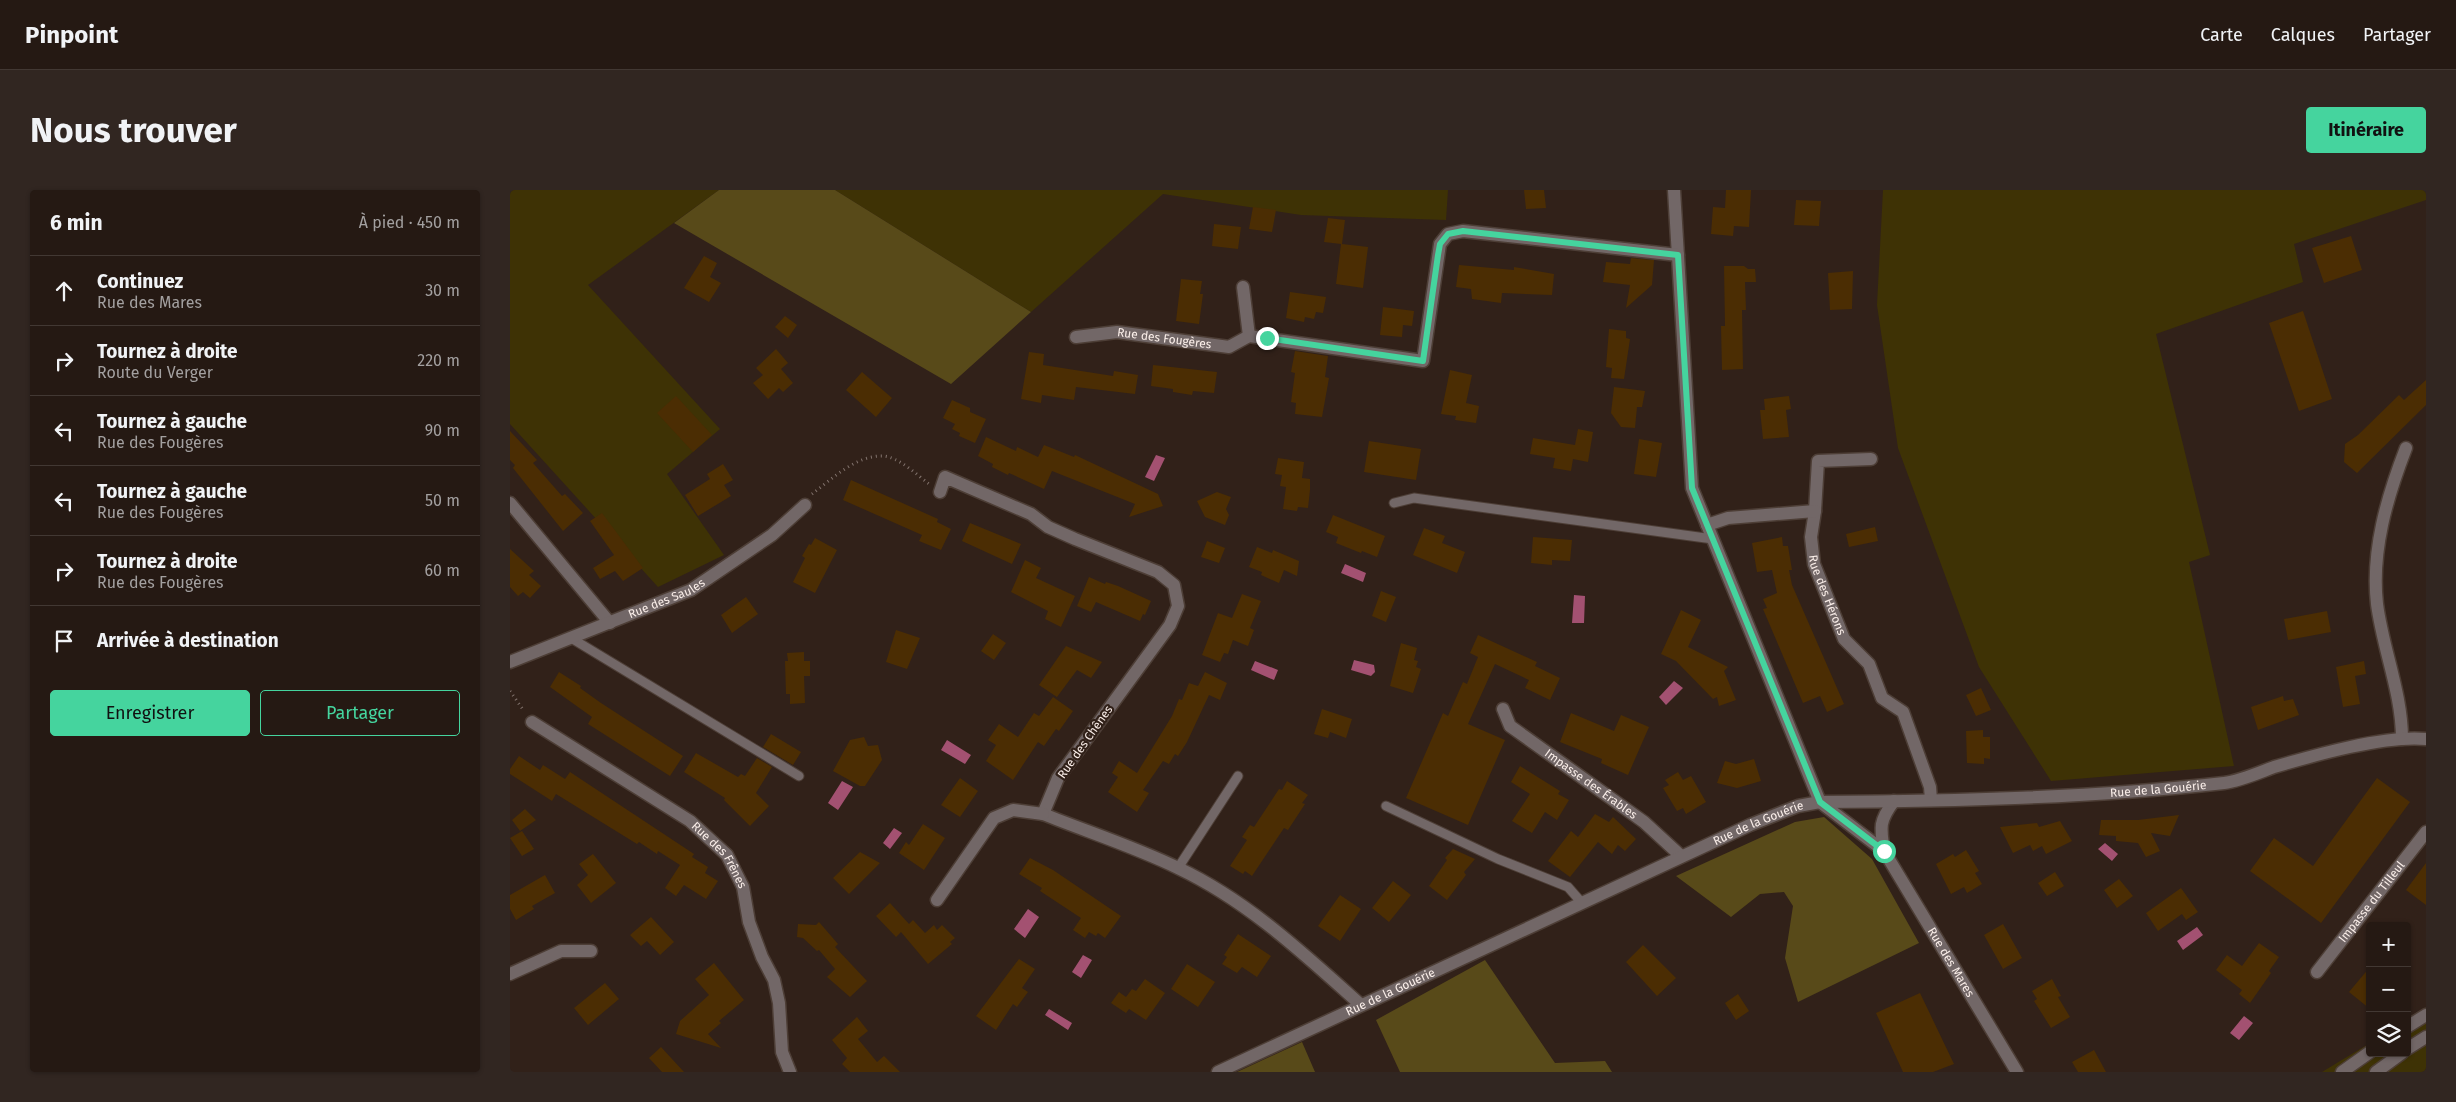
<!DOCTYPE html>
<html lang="fr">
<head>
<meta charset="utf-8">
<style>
	:root { --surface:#251913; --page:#312621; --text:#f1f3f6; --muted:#a3a0a0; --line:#423833; --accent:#45d49e }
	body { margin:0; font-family:"Fira Sans",sans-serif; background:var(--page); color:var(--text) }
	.controls { position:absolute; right:15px; bottom:15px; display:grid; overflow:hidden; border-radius:5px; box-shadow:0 1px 4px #0004 }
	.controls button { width:45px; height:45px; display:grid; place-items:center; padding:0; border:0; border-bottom:1px solid var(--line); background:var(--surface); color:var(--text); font:25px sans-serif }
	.stop { position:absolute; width:15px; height:15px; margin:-11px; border:4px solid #45d49e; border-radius:50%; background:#fff }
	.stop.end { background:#45d49e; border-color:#fff; box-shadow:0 1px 5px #0008 }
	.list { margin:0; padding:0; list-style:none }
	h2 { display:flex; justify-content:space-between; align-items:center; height:65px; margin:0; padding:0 20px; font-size:21px }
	h2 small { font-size:16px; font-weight:400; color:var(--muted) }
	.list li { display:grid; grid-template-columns:32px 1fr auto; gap:15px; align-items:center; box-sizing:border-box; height:70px; padding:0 20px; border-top:1px solid var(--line) }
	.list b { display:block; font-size:19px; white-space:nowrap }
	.list p { margin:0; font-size:16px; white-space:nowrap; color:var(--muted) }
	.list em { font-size:16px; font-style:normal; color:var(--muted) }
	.actions { display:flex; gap:10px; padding:15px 20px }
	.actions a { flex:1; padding:11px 0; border:1px solid var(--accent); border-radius:5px; text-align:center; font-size:18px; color:var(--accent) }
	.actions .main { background:var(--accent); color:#111 }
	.icon { flex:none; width:28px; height:28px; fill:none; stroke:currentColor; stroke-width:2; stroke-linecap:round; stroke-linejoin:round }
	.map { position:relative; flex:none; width:1916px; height:882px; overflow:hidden; border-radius:5px }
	header { display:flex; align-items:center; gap:30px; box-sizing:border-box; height:70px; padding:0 25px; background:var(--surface); border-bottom:1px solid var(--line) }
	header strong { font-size:24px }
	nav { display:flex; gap:28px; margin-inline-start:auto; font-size:18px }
	.intro { display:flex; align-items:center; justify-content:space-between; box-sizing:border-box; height:120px; padding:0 30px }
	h1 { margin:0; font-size:35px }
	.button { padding:12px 22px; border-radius:5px; background:var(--accent); color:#111; font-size:18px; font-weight:700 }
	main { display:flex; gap:30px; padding:0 30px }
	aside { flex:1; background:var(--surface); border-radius:5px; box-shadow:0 1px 4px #0004 }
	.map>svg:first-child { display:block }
</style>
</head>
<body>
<header>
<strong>Pinpoint</strong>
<nav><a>Carte</a><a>Calques</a><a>Partager</a></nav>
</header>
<div class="intro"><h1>Nous trouver</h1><a class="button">Itinéraire</a></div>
<main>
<aside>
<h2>6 min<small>À pied · 450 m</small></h2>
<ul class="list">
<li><svg class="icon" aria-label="ahead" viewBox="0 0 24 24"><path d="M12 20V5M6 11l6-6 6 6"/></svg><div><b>Continuez</b><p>Rue des Mares</p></div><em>30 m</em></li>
<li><svg class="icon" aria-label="right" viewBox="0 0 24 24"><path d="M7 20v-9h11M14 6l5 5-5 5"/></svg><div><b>Tournez à droite</b><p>Route du Verger</p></div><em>220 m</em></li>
<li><svg class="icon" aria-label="left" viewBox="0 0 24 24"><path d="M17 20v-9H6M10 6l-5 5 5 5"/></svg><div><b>Tournez à gauche</b><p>Rue des Fougères</p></div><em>90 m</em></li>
<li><svg class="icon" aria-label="left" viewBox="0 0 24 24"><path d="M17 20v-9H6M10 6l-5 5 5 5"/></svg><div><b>Tournez à gauche</b><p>Rue des Fougères</p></div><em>50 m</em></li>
<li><svg class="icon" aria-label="right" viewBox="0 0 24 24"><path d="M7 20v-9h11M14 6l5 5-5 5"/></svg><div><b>Tournez à droite</b><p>Rue des Fougères</p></div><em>60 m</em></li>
<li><svg class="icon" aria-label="arrive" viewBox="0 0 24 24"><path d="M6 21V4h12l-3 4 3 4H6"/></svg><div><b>Arrivée à destination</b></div></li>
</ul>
<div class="actions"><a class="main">Enregistrer</a><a>Partager</a></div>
</aside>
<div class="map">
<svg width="1916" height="882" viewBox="0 0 1916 882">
	<rect width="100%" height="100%" fill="#312119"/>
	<!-- green -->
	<path fill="#3e3205" d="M0 0H209L78 95 210 239 157 284 214 365 148 397 0 234Z
		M325 0H938L936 30 791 25 653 4 521 122Z
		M1373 0H1916V10L1784 54 1793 92 1646 144 1700 365 1679 372 1724 576 1541 591 1469 477 1388 258 1367 115Z
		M1916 819V882H1812L1860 853V863H1897V831Z"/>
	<!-- forest -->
	<path fill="#584a19" d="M209 0H325L521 122 441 194 164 33Z
		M1314 627 1362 669 1409 753 1288 812 1275 768 1283 716 1274 702 1250 704 1221 727 1166 686 1285 632Z
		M975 770 1045 873 1095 871 1102 882H890L866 830Z
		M792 852 805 882H727Z"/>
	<!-- water -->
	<path fill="#a35171" d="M646 265 655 268 644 291 635 287Z
		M835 374 856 383 853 392 831 383Z
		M1064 405 1075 406 1074 433H1062Z
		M844 470 864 475 865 482 861 486 841 480Z
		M745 471 768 480 764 490 741 480Z
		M1164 491 1173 498 1156 515 1149 507Z
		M437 550 461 565 455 574 431 560Z
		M332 591 343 597 328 620 318 613Z
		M384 638 392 643 380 659 373 653Z
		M1595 653 1608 664 1602 671 1588 659Z
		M518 719 529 727 515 748 504 739Z
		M1687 737 1693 745 1673 760 1667 751Z
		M573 765 582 770 571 788 562 782Z
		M539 819 562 833 558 840 535 825Z
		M1734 826 1743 833 1729 850 1720 843Z"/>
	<!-- building -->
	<path fill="#4b2d03" d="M1014 0H1034L1036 18 1016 19Z
		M1216 0H1241L1239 37 1224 36 1223 46 1201 44 1203 17 1215 18Z
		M1286 10 1311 11 1309 36 1284 35Z
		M743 17 766 20 762 42 739 39Z
		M818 28 835 30 832 54 858 57 853 98 826 94 831 54 814 52Z
		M704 34 731 37 728 59 702 56Z
		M1841 46 1852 80 1814 93 1802 58Z
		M194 66 207 73 200 87 211 93 199 112 174 98Z
		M1121 68 1144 70 1142 95 1116 118 1120 95 1093 92 1096 72 1120 74Z
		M949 75 1004 80V77L1044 84 1042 105 992 103 991 113 962 109 961 99 946 97Z
		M1214 76H1234L1238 79H1245L1246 92H1235L1236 120H1232L1233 179 1212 180 1211 136H1215Z
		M1343 81 1342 119 1320 120 1318 83Z
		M671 89 692 91 690 104H693L689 134 666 131Z
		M780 102 816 107 813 123 806 122 804 129 795 127 794 132 776 128Z
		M873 117 904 121 902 136 893 135 892 147 870 145Z
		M1793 121 1822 209 1789 221 1759 133Z
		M275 126 287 135 278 148 265 137Z
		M1099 139 1116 141V148L1120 149 1114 189 1101 188 1102 178 1096 177Z
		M266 159 278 173 271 179 283 193 273 202 269 198 258 209 243 193 253 185 246 178Z
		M785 161 818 166 815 187 819 188 812 227 785 224 786 213 781 212 785 183 781 182Z
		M519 162 534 164 533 175 603 186 604 181 628 185 625 204 566 197 564 210 532 205 531 213 511 209Z
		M643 175 707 182 704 203 683 201 682 205 663 202V199L641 196Z
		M940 180 962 185 956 213 969 216 966 233 945 230 946 226 931 224Z
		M352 182 382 208 366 227 336 200Z
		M1916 190V215L1847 283 1834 272 1835 254 1848 245 1889 205 1894 210Z
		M1104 197 1135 201 1132 217H1127L1125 238 1111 237 1101 223Z
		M166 206 202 245 183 262 147 223Z
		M1279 206 1281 219 1276 220 1279 247 1253 249 1250 220H1255L1254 209Z
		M442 210 460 218V222L476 229 465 253 449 246 450 243 442 239 445 234 433 228Z
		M1068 239 1083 242 1078 272 1063 269 1061 281 1043 278 1045 268 1020 264 1023 248 1065 255Z
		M0 241 27 270 23 273 52 306 55 304 73 323 53 341 3 278 5 275 0 270Z
		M476 247 506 261 507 257 528 267 534 255 564 267 565 265 648 304 653 316 619 327 625 314 542 281 534 299 499 283 498 285 482 277 483 274 468 266Z
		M1129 249 1152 253 1146 287 1124 284Z
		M859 251 911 259 906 290 854 282Z
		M768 268 794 272 792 288 800 289V300L798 318 788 317 787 321 773 319 776 297 770 296 772 285 765 284Z
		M213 274 223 290 214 295 221 306 188 326 175 305 200 289 197 284Z
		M341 290 428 329 427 332 441 339 431 360 409 351 412 345 333 310Z
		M707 302 721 307 716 319 719 325 715 335 695 327 687 311Z
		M92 323 133 378 113 391 105 381 90 389 83 378 104 365 80 331Z
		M823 325 875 346 867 367 852 361 851 363 826 353 828 347 816 342Z
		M460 333 511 354 502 374 452 351Z
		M1365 337 1368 351 1339 357 1336 344Z
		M914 338 935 346 932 353 955 362 947 383 903 365Z
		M1023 347 1062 350 1060 371 1042 370V375L1021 373Z
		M1272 347 1273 356H1278L1282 380H1279L1282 395 1334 514 1317 522 1310 506 1293 513 1253 419 1257 418 1253 409 1267 403 1262 380 1247 382 1242 353Z
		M305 348 327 360 305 403 283 392 295 368 292 366 299 354 301 355Z
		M697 351 715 358 709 373 691 367Z
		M747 357 762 363 763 360 789 371 787 386 774 380 769 393 751 385 752 382 739 377Z
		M0 359 24 381 19 385 31 396 20 408 13 402 8 406 0 397Z
		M515 370 531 378 526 388 565 406 551 437 535 429 538 421 501 402Z
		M579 387 595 394 596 392 608 396 641 411 635 425 633 424 630 431 586 412 581 422 567 416Z
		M871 401 886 407 876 432 862 426Z
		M732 404 751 411 740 438 744 440 738 456 723 450 718 464 714 463 710 472 692 465 708 423 722 428Z
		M236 407 248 424 222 443 211 425Z
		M1171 420 1191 430 1178 457 1218 477 1214 481 1226 510 1209 516 1207 507 1203 509 1166 471 1151 464Z
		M1817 421 1821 442 1778 450 1774 429Z
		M386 440 410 448 397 479 376 472Z
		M483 444 496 453 484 470 471 461Z
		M968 445 1027 472 1025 476 1050 488 1040 510 1015 498 1019 490 985 474 958 534 995 550 958 635 896 608 933 523 938 526 953 492 957 494 968 467 960 463Z
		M891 453 907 458 904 470 908 471 906 477 911 479 903 503 880 496Z
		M556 456 592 472 581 488 567 480 547 507 529 495Z
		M294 462V471H300V486H294L295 513 280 514V504H276L275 471H278L277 463Z
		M1854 471 1856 484 1845 486 1850 514 1833 517 1826 477Z
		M49 482 71 496 70 498 91 513 173 566 160 586 78 534 82 527 40 497Z
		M695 482 717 493 710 510 699 505 677 552 668 566 665 564 659 574 653 571 633 600 639 603 627 622 598 602 608 587 602 583 609 571 627 583 662 526 669 509 672 510 679 493 688 496Z
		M1471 498 1481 520 1466 526 1456 505Z
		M1773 506 1774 511 1783 509 1789 525 1748 540 1741 517Z
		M543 507 563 521 549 541 546 539 534 556 528 552 503 590 476 571 486 555 478 550 489 534 508 547 524 523 529 526Z
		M812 519 842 529 836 548 820 542 818 548 804 544Z
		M1061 523 1104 541 1111 525 1139 537 1118 585 1091 573 1092 569 1050 552Z
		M1473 540V547H1480V569L1474 568V574L1457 573 1456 541Z
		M261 544 291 562 283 575 253 557Z
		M354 547 358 556 368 555 372 570 355 596H350L323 581 340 550Z
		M186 563 228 587 231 584 235 586 247 568 262 577 246 603 259 616 240 636 214 610 215 608 174 582Z
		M9 566 30 580 33 575 55 589 60 582 184 664 182 667 198 677 195 683 208 691 196 709 174 695 166 706 155 698 170 675 148 661 147 664 129 652 127 654 46 604 42 611 0 584V579Z
		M1244 569 1251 591 1227 598 1207 593 1215 571 1226 574Z
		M1010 576 1050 601 1048 604 1059 610 1047 630 1035 622 1022 643 1002 631 1020 604 1001 592Z
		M1168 582 1173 590 1181 586 1196 612 1176 624 1173 618 1167 621 1153 598 1159 595 1155 590Z
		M450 588 468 601 450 627 431 615Z
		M1867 588 1900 612 1811 733 1740 681 1764 648 1803 676Z
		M777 591 798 605 792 613 795 614 778 640 774 638 742 686 735 681 733 684 720 676 737 650 732 647 740 635 744 637 769 599 772 600Z
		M15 619 26 630 10 641 2 630Z
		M1085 624 1099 632 1103 627 1126 649 1115 661 1108 655 1102 664 1088 652 1060 687 1038 671 1061 641 1068 647Z
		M1669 625 1660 646 1641 643 1650 661 1636 667 1628 653 1606 651V646L1589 645 1591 630H1628Z
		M1550 631 1562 651 1536 664 1532 656 1523 661 1520 655 1503 663 1490 637 1527 633 1529 637Z
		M413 634 435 648 414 680 389 663 396 652 399 655Z
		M12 641 24 659 12 666 0 648Z
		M943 659 965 669 954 682 956 685 937 710 919 696 937 670 935 668Z
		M1456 660 1469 681 1465 683 1472 694 1457 703 1454 697 1441 704 1426 674 1443 664 1445 667Z
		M350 662 370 673 339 704 323 688Z
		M83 664 106 693 81 713 67 695 78 685 69 674Z
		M520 668 543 680 611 726 595 748 588 743 586 746 579 742 575 748 563 740 571 728 530 701 532 698 509 684Z
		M1916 673V715L1896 700Z
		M1545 682 1554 696 1537 706 1528 693Z
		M35 685 45 703 22 716 24 719 6 730 0 719V705Z
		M1609 689 1623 706 1607 718 1594 700Z
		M883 691 901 705 879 732 862 718Z
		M1671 698 1688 722 1676 730 1672 724 1648 741 1636 723Z
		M830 705 851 719 830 751 808 736Z
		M380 713 399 734 403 730 415 743 424 735 427 740 432 735 445 748 440 752 442 754 418 774 391 742 386 747 366 726Z
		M141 727 164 752 150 765 137 751 131 756 120 745Z
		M309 732 328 754 325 757 357 791 340 807 317 787 325 779 309 760 307 761 293 748 287 747 288 734 306 735Z
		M1493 734 1512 768 1493 779 1474 745Z
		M728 744 761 766 747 787 732 777 727 783 712 774 717 767 714 765Z
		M1749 753 1769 767 1759 781 1761 783 1740 813 1729 804 1732 800 1706 780 1717 765 1732 776Z
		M1133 755 1166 788 1147 806 1116 772Z
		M509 769 525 779 512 798 518 802 507 817 503 814 486 840 466 826Z
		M204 773 234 810 209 831 211 833 198 844 211 858 166 844 170 831 199 805 185 789Z
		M677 774 705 792 688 817 661 799Z
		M1860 777V819L1839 802Z
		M635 789 655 803 636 830 619 819 616 823 601 813 609 802 616 807 622 799 626 801Z
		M1542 789 1551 806 1548 807 1560 827 1541 838 1524 811 1527 809 1522 801Z
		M95 793 109 809 78 835 64 818Z
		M1410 803 1444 874 1423 882H1393L1366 823Z
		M1228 804 1239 821 1226 830 1215 813Z
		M347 827 358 841 348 849 367 872 374 866 390 882H340L332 874 337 868 322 850Z
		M151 857 174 882H152L139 868Z
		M1584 860 1596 882H1568L1562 872Z"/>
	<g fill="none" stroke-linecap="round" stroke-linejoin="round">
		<!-- service casing -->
		<g stroke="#4d3e36" stroke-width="11">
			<path id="service" d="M884 313 904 308 1203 349
				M61 448 289 586
				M876 616 988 669 1058 697 1072 713
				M668 678 728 586"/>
		</g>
		<!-- minor casing -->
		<g stroke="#4d3e36" stroke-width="15">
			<g id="minor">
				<path id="s1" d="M1164 0 1182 298 1310 612 1374 661 1507 882"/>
				<path d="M739 146 913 171 930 54 938 44 953 41 1168 65"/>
				<path id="s2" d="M566 147 607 142 719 157 739 146 733 97"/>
				<path id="s3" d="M1361 269 1308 271 1305 321 1301 347 1304 374 1334 449 1359 474 1372 508 1393 522 1420 597 1421 610"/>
				<path d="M430 302 435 287 521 324 538 337 565 349 648 382 664 395 668 416 660 435 548 588 533 624C578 642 625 657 668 678 738 711 794 764 851 815"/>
				<path d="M0 313 100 433"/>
				<path d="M1197 335 1218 328 1305 321"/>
				<path id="s4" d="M0 472 181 400 262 345 295 315"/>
				<path id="s5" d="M993 519 1000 536 1134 632 1171 666"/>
				<path id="s6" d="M22 532 180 631 217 665 233 697 239 732 252 767 264 790 269 813 272 862 280 882"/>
				<path d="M1892 549C1892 503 1873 460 1867 414 1861 361 1877 307 1896 258"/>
				<path d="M1374 661C1370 637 1369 631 1384 611"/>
				<path d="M427 710 484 628 503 620 533 624"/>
				<path id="s7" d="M1807 782 1916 642"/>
				<path d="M0 784 51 761H81"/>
				<path id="s8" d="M708 882 1240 635 1288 616 1310 612C1444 611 1580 608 1714 593 1730 591 1748 583 1764 577 1805 565 1875 545 1916 549"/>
			</g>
		</g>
		<!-- tertiary casing -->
		<g stroke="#4d3e36" stroke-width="15">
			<path id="tertiary" d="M1897 837 1916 825
				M1897 859 1916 847
				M1832 882 1860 862
				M1866 882 1892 863"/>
		</g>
		<!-- path -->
		<path stroke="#84756f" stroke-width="3" stroke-dasharray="1 4" stroke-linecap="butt" d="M302 304C322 289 346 265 373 266 389 267 407 285 419 294
			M0 501 14 521"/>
		<!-- service -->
		<use href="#service" stroke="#726767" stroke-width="9"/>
		<!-- minor -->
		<use href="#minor" stroke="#726767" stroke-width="12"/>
		<!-- tertiary -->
		<use href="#tertiary" stroke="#726767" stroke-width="12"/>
	</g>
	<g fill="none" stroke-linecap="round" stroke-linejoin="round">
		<!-- route -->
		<path stroke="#45d49e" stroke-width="6" d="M757 148 913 171 928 65 930 54 938 44 953 41 1168 65 1182 298 1310 612 1374 661"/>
	</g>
	<g text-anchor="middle" stroke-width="4.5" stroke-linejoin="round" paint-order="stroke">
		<!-- street labels -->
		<g font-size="12" fill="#faeee9" stroke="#312119">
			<text dy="4" stroke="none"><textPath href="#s2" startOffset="89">Rue des Fougères</textPath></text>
			<text dy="4" stroke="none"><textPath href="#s3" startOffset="190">Rue des Hérons</textPath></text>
			<text dy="4" stroke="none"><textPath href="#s4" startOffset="169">Rue des Saules</textPath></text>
			<text transform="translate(575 552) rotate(-55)" y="4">Rue des Chênes</text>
			<text dy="4" stroke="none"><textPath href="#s5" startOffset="118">Impasse des Érables</textPath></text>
			<text dy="4" stroke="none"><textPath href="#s8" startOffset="999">Rue de la Gouérie</textPath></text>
			<text dy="4" stroke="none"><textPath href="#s8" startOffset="595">Rue de la Gouérie</textPath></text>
			<text dy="4" stroke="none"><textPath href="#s6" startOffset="232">Rue des Frênes</textPath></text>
			<text dy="4" stroke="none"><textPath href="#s7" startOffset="89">Impasse du Tilleul</textPath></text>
			<text dy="4" stroke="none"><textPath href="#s1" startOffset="848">Rue des Mares</textPath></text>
			<text dy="4" stroke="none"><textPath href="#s8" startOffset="190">Rue de la Gouérie</textPath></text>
		</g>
	</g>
</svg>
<div class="controls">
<button>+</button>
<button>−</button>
<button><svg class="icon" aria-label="layers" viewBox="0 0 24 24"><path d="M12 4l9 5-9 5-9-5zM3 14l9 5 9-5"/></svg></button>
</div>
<div class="stop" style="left:1374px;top:661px"></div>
<div class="stop end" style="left:757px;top:148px"></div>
</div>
</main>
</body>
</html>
